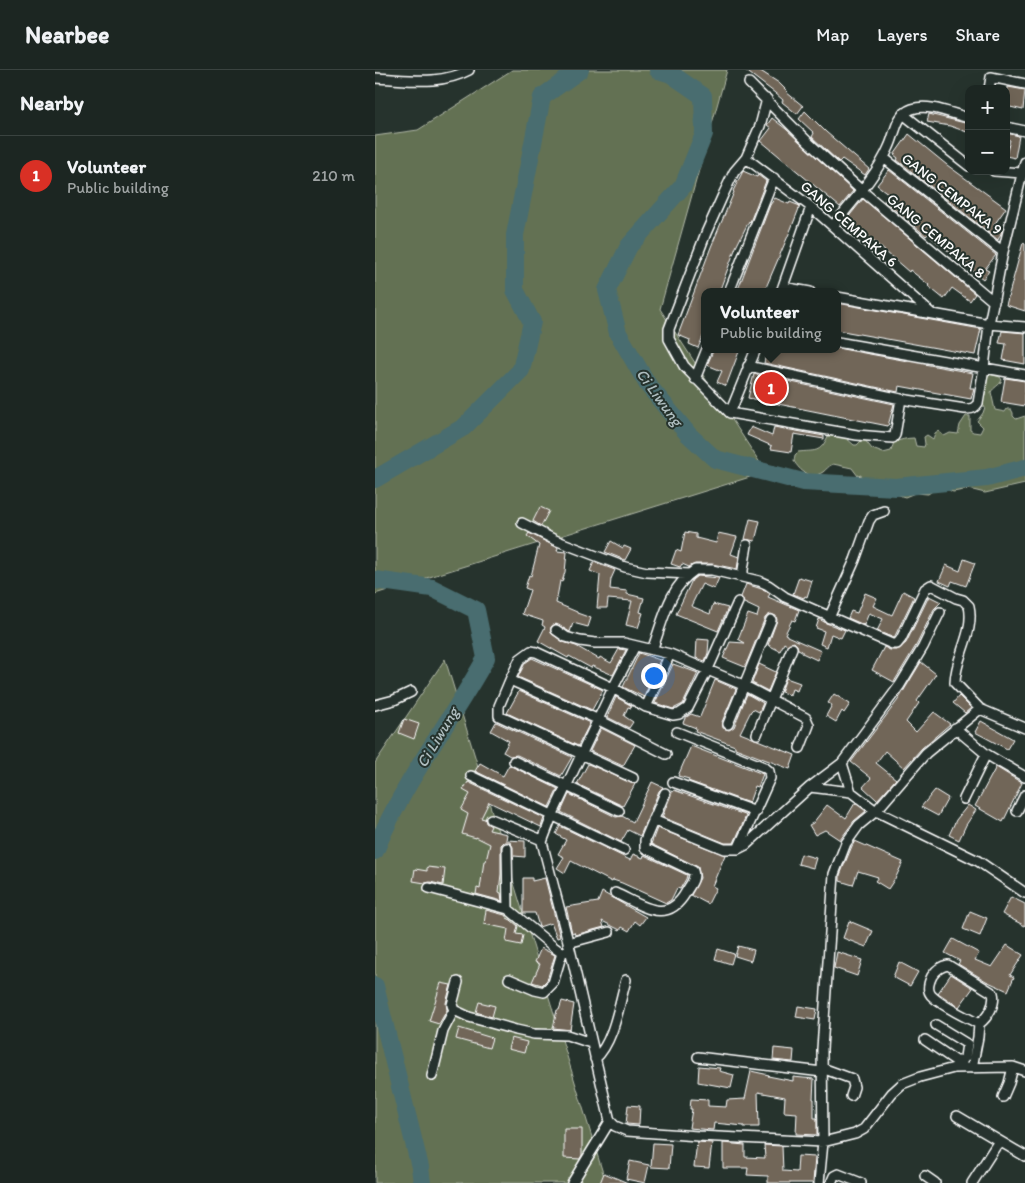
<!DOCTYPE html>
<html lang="en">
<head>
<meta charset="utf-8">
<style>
	:root { --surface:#1c2622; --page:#252e2a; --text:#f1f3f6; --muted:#a0a5a5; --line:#3a4340; --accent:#d93025 }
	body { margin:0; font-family:Itim,sans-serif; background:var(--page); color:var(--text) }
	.controls { position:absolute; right:15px; top:15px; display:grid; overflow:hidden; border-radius:10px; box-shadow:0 5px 20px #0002 }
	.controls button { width:45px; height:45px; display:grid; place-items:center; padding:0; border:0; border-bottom:1px solid var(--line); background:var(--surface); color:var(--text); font:25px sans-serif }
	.you { position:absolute; left:278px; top:605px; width:18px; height:18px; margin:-12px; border:4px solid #fff; border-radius:50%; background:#1a73e8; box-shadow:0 0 0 8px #1a73e833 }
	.badge { display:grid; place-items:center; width:32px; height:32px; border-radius:50%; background:var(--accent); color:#fff; font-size:16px; font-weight:700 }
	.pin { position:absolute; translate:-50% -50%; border:2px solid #fff; box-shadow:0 1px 5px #0006 }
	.popup { position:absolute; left:326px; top:218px; width:140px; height:65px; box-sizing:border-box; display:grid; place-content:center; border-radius:10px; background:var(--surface); filter:drop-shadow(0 1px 4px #0005); font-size:16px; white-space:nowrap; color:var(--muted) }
	.popup b { font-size:19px; color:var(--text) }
	.popup::after { content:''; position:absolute; left:50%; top:100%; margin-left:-10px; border:10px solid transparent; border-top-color:var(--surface) }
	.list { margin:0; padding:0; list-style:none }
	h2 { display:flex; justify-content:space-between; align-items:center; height:65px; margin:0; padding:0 20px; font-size:21px }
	h2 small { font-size:16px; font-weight:400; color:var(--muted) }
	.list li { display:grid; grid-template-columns:32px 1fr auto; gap:15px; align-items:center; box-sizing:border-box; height:80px; padding:0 20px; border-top:1px solid var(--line) }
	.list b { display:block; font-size:19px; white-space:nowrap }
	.list p { margin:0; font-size:16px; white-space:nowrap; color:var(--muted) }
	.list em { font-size:16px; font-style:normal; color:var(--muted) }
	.map { position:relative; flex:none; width:650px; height:1113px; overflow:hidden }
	header { display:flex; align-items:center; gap:30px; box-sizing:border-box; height:70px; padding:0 25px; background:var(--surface); border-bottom:1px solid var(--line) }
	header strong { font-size:24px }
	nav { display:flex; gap:28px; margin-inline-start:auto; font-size:18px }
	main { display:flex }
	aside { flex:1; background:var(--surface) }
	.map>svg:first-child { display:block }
</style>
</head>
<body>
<header>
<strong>Nearbee</strong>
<nav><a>Map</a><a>Layers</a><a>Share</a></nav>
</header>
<main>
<aside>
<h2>Nearby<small></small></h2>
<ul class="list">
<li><span class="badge">1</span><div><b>Volunteer</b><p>Public building</p></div><em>210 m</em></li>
</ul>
</aside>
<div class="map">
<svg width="650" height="1113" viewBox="0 0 650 1113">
	<rect width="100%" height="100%" fill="#26332d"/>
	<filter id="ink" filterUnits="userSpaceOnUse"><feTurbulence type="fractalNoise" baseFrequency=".02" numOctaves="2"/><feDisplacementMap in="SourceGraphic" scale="10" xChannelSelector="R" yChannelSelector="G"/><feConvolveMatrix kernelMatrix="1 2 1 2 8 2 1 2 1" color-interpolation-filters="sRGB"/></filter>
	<g filter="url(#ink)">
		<!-- green -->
		<path fill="#637152" stroke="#b1b8a8" d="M137 0H352L285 239 391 402 0 524V66L43 60Z
			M614 304 625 307 627 310C624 316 619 317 616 322L620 340 630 342 632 339H636L638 343V346L641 349 650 346V414L610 423 594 419 578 422 565 416 553 424 540 423 530 427 517 423H496L487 418 486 405 483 406 477 398 458 394C453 396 452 399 448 402 435 410 425 401 419 391L420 385 423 382C440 380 445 384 453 366L460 363 466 367H470L479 375H482L487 370H490L497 379 508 383 516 381 519 372C525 370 532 368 539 368L541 376 549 377 550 374 549 367 552 365 558 369 560 363 563 361 569 366 575 363 583 364 585 355 591 346H595V360L598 362 605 363 608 357 602 351 608 343 610 337 604 334 611 319 607 314 611 305Z
			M70 589 231 1113H0V693Z"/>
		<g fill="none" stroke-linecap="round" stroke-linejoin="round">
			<!-- river -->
			<path stroke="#4a6d70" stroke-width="18" d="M283 0 296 4 328 26 329 64 308 116 254 176 232 220 243 263 273 315 313 364 340 389 428 412 521 417 612 408 650 398
				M0 409 89 357 146 300 157 252 140 220V165L167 27 205 0
				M0 510 57 518 101 540 111 588C75 653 28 712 0 781
				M0 916 45 1097 47 1113"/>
		</g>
		<!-- building -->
		<path fill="#716659" stroke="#fff" d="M370 0H384L404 13 412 21 411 22 428 36 422 44 407 32 408 30 400 23Z
			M633 17 650 20 648 40 631 36Z
			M430 41 451 62 494 99 490 105 467 89 464 92 437 67 439 63 424 49Z
			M554 44 594 54 592 62 575 56 552 52Z
			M397 48 411 59 478 121 465 137 386 71 396 58 392 55Z
			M631 63 644 66 640 88 631 86 635 70 631 69Z
			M534 64 572 95 631 138 619 155 627 161 623 170 522 90 523 88 519 85Z
			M514 100 621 185 610 199 614 201 608 209 556 167 553 164 551 166 509 131 514 124 502 115Z
			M368 101 382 107 383 105 391 111 375 152 374 151 361 177 344 222H330V262L323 278 314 274 315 270 303 265 336 177 359 122 358 121Z
			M400 128 414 134 415 132 425 136 416 159 389 222H362L395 135Z
			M488 129 600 224 595 231 577 218 569 229 553 216 554 215 535 200 534 202 496 169 471 150Z
			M648 173 650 174V241L631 235Z
			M462 233 606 259 600 285 462 260Z
			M627 261 650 263V294L628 290 631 274 624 273Z
			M462 278 598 303 595 318H599L596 329 524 316 523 322 389 293 392 279Z
			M339 279H365L351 316 342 312 347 301 332 295Z
			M379 304 519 334 513 356 373 328Z
			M630 308 650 311V336L626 332Z
			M376 357 397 366 399 357 449 366V369L419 364 416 382 396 379 397 376 372 365Z
			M165 437 174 441 166 456 158 451Z
			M375 449 385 451 380 471 370 469Z
			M310 462 321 464V468L341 473 343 463 362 467 356 484 364 487 362 499 337 494H320L314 497 307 494 305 497 296 494 301 480 306 482Z
			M154 463 183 478 182 481 192 482 190 502 187 512 185 511 181 533 202 542V543L216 548 213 557 198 553 195 562 181 554 176 557V563L188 572 201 576 224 589 225 587 236 593 244 579 251 580 238 605 217 596 216 598 194 586 193 588 163 571 170 557 167 555 168 551 147 544 155 520 150 518 154 505 156 506 164 475 152 466Z
			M236 471 248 478 249 476 256 479 250 490 230 482Z
			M589 489 600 493 591 516 577 511 575 516 564 511 571 495 585 501Z
			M219 492 240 500 236 509 235 519 252 521V524L269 528 265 542 268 543 263 558 251 555 257 531 233 529 232 538H222L225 505 215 501Z
			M322 506 344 508 339 519 327 514 316 536 335 544 338 534 353 538 343 561 301 544 317 510Z
			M424 507 437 511 432 527 430 526 429 528 418 524Z
			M371 514 390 520 395 524 393 527 424 540 420 551 417 550 410 564 412 565V566L446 581 442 590 427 583V581L423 579 422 575 419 572 412 575 409 573 405 581 393 575 402 550 401 546 396 544 390 548 370 597 348 588 355 572 370 573 363 569 373 544 382 547 384 540 369 533 366 527Z
			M528 521 539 527 519 568 502 561 508 549 494 543 489 555 473 548 476 541 482 543 490 523 502 528 498 536 517 545Z
			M554 526 566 532 559 539 542 574 519 612 497 600 509 577 515 580H522L531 573Z
			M444 549 451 553 470 560 466 568 456 564 452 577 445 574 449 561 441 558Z
			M322 569 334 570 333 583 330 591 321 588Z
			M264 583 285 590 269 627 248 617Z
			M157 588 228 620 217 640 143 607 150 593Z
			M546 592 561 604 542 631 544 633 531 652 541 662 559 642 575 654 547 678 529 698 510 681 501 693 521 709 502 730 488 717 496 708 476 692 523 630Z
			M298 594 323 603 308 634 298 639 280 633Z
			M384 594 401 602 393 621 377 613Z
			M411 608 425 613 422 621 417 619 415 625 406 622Z
			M340 610 361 619 347 652 348 658 354 660 359 657 372 624 388 633 384 642 378 639 376 641 365 663 420 685 415 699 360 678V676L320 661 321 658 308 653 310 648 316 644 325 647Z
			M144 621 215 653 203 676 132 643Z
			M459 624 475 634 469 643 467 641 461 652 451 646 457 635 453 633Z
			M584 626 596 638 590 643 578 633Z
			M241 627 257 636 256 638 253 637 249 646 258 652 254 658 232 647Z
			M29 649 44 654 39 669 24 663Z
			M606 651 638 669 632 679 600 662Z
			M121 652 197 687 186 706 142 685 135 686 128 682 134 671 116 661Z
			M226 658 260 675 248 696 215 681Z
			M316 676 388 704 383 717 380 716 374 733 313 711 314 709 303 706Z
			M105 693 128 706 134 695 183 719 174 737 100 701Z
			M213 694 260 714 248 736 202 714Z
			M621 697 647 713 628 752 600 736Z
			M93 712 169 748 166 757 114 732 106 748 110 749 111 753 116 756 114 760 132 764 131 770 150 771V787L139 786 138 789V777L135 772H129L126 775V804L124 822 126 823 127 831 101 824 102 818 105 819 109 791H111L115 774 101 767V768L87 764 93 744 86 740 95 724 88 720Z
			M277 712 288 717 284 721 265 766 253 760 246 772 186 742 194 724 241 747 247 746 258 752Z
			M299 720 370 745 371 746 359 773H350L287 747 296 725V721L298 722Z
			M560 720 573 728 563 746 546 737Z
			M480 733 491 741 479 751 465 770 450 760 440 765 434 755 438 753 452 735 467 746V745L471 748Z
			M593 735 601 740 591 755 584 770 574 765 581 750Z
			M185 756 255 790 258 784 268 788 269 785 312 805 311 809 305 819 302 818 296 830 291 833 247 813 238 810 237 812 196 791 190 803 182 798 189 787 183 784 191 770 181 764Z
			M282 758 350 785 337 816 341 818 333 834 316 825 325 808 323 797 276 774Z
			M480 771 528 792 521 807 513 819 500 811 503 807 483 801 478 815 465 811V805L477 776Z
			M426 784 441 788 438 798 423 794Z
			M52 797 70 799 68 815 55 812 50 813 38 811 40 799 52 801Z
			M148 808H157V811L170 808 185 867 182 868 176 853 164 857 160 843H148Z
			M227 822 271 847 265 855 260 851 254 861 247 857 245 860 227 851 229 857 200 865 199 862 197 863 191 837 223 832Z
			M636 827 650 834V856L627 844Z
			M111 840 130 845 132 848 136 850 143 856 141 864 148 865 146 875 131 872 133 859 109 854Z
			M595 841 612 848 605 866 588 859Z
			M474 851 498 861 491 877 468 868Z
			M578 869 604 883 600 890 617 897 632 875 648 885 635 905 639 907 633 921 611 911 583 894 585 891 570 883Z
			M363 876 379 880 376 891 360 886Z
			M166 878 180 885 172 910 167 915 157 912 165 894 160 892Z
			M343 879 359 884 356 894 340 889Z
			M462 882 487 890 482 906 459 898Z
			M524 892 543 902 535 916 518 907Z
			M576 904 598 918 584 937 563 923Z
			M66 913 76 915 71 933 72 940 64 954 54 951Z
			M187 931 199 934 195 960 178 958 182 940H184Z
			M104 932 120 936 117 947 101 942Z
			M423 936 442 939 440 950 421 947Z
			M84 958 117 968 114 978 81 969Z
			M136 968 152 972 149 983 133 979Z
			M399 978 419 980 418 992 398 990Z
			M324 996 345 998 344 1001 359 1005 356 1018 323 1012Z
			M376 1001 394 1005 393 1006 418 1011V1007L439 1009 438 1029H439V1048H442V1065L421 1064 422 1043 409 1042 410 1027 383 1022 384 1057H369V1056L339 1053 338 1060 314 1058 317 1039H315L316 1029 333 1030V1036L351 1037 352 1030 370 1029Z
			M253 1035 265 1036 264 1055 251 1054Z
			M189 1059H207V1085L205 1089 189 1088Z
			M322 1072 337 1073 334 1098 319 1097Z
			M278 1073 296 1074 294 1098 276 1097Z
			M348 1073 370 1075V1087L390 1088 389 1075 407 1076 408 1101 422 1102 423 1086 440 1087 438 1113H393V1106L372 1105 373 1098H348Z
			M255 1091 274 1095 270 1113 251 1109Z
			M229 1103 253 1113H225Z"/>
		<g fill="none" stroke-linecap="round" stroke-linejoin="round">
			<!-- street casing -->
			<g stroke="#fff" stroke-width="12">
				<path id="street" d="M0 8C32 9 64 16 94 0
					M374 13 434 73 486 120 619 232
					M614 19 616 7 650 14
					M392 29 385 56 371 88 359 102 348 125 331 163 294 259V269L309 296 355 343 482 365 518 368 520 365 526 329
					M528 44 594 96
					M631 57 650 61
					M371 88 436 137 557 244
					M509 88 628 182
					M619 101 647 103
					M458 156C477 132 502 105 514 77 521 63 520 45 537 39 554 33 577 44 594 48
					M408 217 435 222
					M354 222 399 108
					M406 222 436 137
					M462 227 614 254 650 257
					M462 272 650 305
					M373 296 526 329 590 339C596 339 599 339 603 333L609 298 614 254 628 182 650 92
					M320 309 332 279
					M355 343 381 279
					M147 453 180 470 250 497 272 502 315 504
					M368 507V500L372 475
					M454 548 480 490 494 451 498 445 509 441
					M181 560 191 567 205 571 220 573H249L295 584 368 615 431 648 434 655 425 678
					M260 576 238 618 177 746 167 772 195 879 235 1051 240 1056 252 1061 323 1066 448 1072 480 1064 489 1059 517 1023 527 1014 545 1007 579 998 638 997 650 1001
					M277 580C288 552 293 518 320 500H337L384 511 393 515 410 527 517 574H522L526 569 550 519 556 515 581 528 588 530 594 536C600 562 580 587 580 613L605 639 650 658
					M135 610 224 650 291 684
					M0 635 19 630 36 622
					M271 637 295 584
					M353 654 396 550
					M580 658 611 684 650 707
					M302 662 389 697 394 701 395 708 363 779
					M382 664 417 578
					M139 691 244 741
					M467 693 476 722
					M96 706 249 780
					M258 708 124 646V636L135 610 145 589 156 581 161 582 238 618 271 637 298 645 304 644 313 638 333 599 363 532
					M298 712 381 742
					M435 717 476 722 501 741 603 791 650 823
					M589 729 611 684
					M642 741 650 725
					M116 749 167 770
					M278 750 349 779H363L371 775 435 717 467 693 525 615 548 577 565 542
					M132 778 133 839
					M54 818 133 839 180 878 187 883 195 879
					M240 823C267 835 292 856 311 822 315 815 321 809 318 801L270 778V770L290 723
					M193 873 234 862
					M134 909 160 920 169 922 178 913 187 883
					M83 912 77 935 79 940 94 947 141 960 159 964 192 965 216 973
					M550 970 581 991H587L590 987 592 974 561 955
					M323 987 447 1002
					M220 989C239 972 244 934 251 910
					M447 998 477 1009 479 1017 476 1026
					M597 998 603 967 604 954C591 947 566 936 556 925 552 920 554 912 557 906 561 900 566 896 573 895L618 923C621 934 613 947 604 954
					M57 1006 68 961 79 940
					M628 1027 634 1013 638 997
					M582 1046 650 1086
					M550 1106 560 1113
					M197 1113 235 1051
					M444 1113 448 1072 447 979 459 804 471 773 484 755 501 741 551 683 605 639
					M456 1113 459 1106 463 1104 486 1113
					M597 1113 624 1071"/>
			</g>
			<!-- street -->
			<use href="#street" stroke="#26332d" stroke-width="9"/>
		</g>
	</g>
	<g text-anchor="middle" stroke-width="4" stroke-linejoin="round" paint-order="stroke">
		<!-- street labels -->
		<g font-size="15" fill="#fff" stroke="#26332d">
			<text transform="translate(577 124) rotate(38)" y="5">GANG CEMPAKA 9</text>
			<text transform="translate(474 154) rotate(41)" y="5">GANG CEMPAKA 6</text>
			<text transform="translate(561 166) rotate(40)" y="5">GANG CEMPAKA 8</text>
		</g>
		<!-- water labels -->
		<g font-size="16" font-style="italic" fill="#aebdbf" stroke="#26332d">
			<text transform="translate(285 327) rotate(54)" y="6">Ci Liwung</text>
			<text transform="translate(62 667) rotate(-59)" y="6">Ci Liwung</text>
		</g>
	</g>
</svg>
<div class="controls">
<button>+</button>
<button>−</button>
</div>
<div class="you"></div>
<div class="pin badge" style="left:396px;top:318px">1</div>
<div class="popup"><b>Volunteer</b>Public building</div>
</div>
</main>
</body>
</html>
